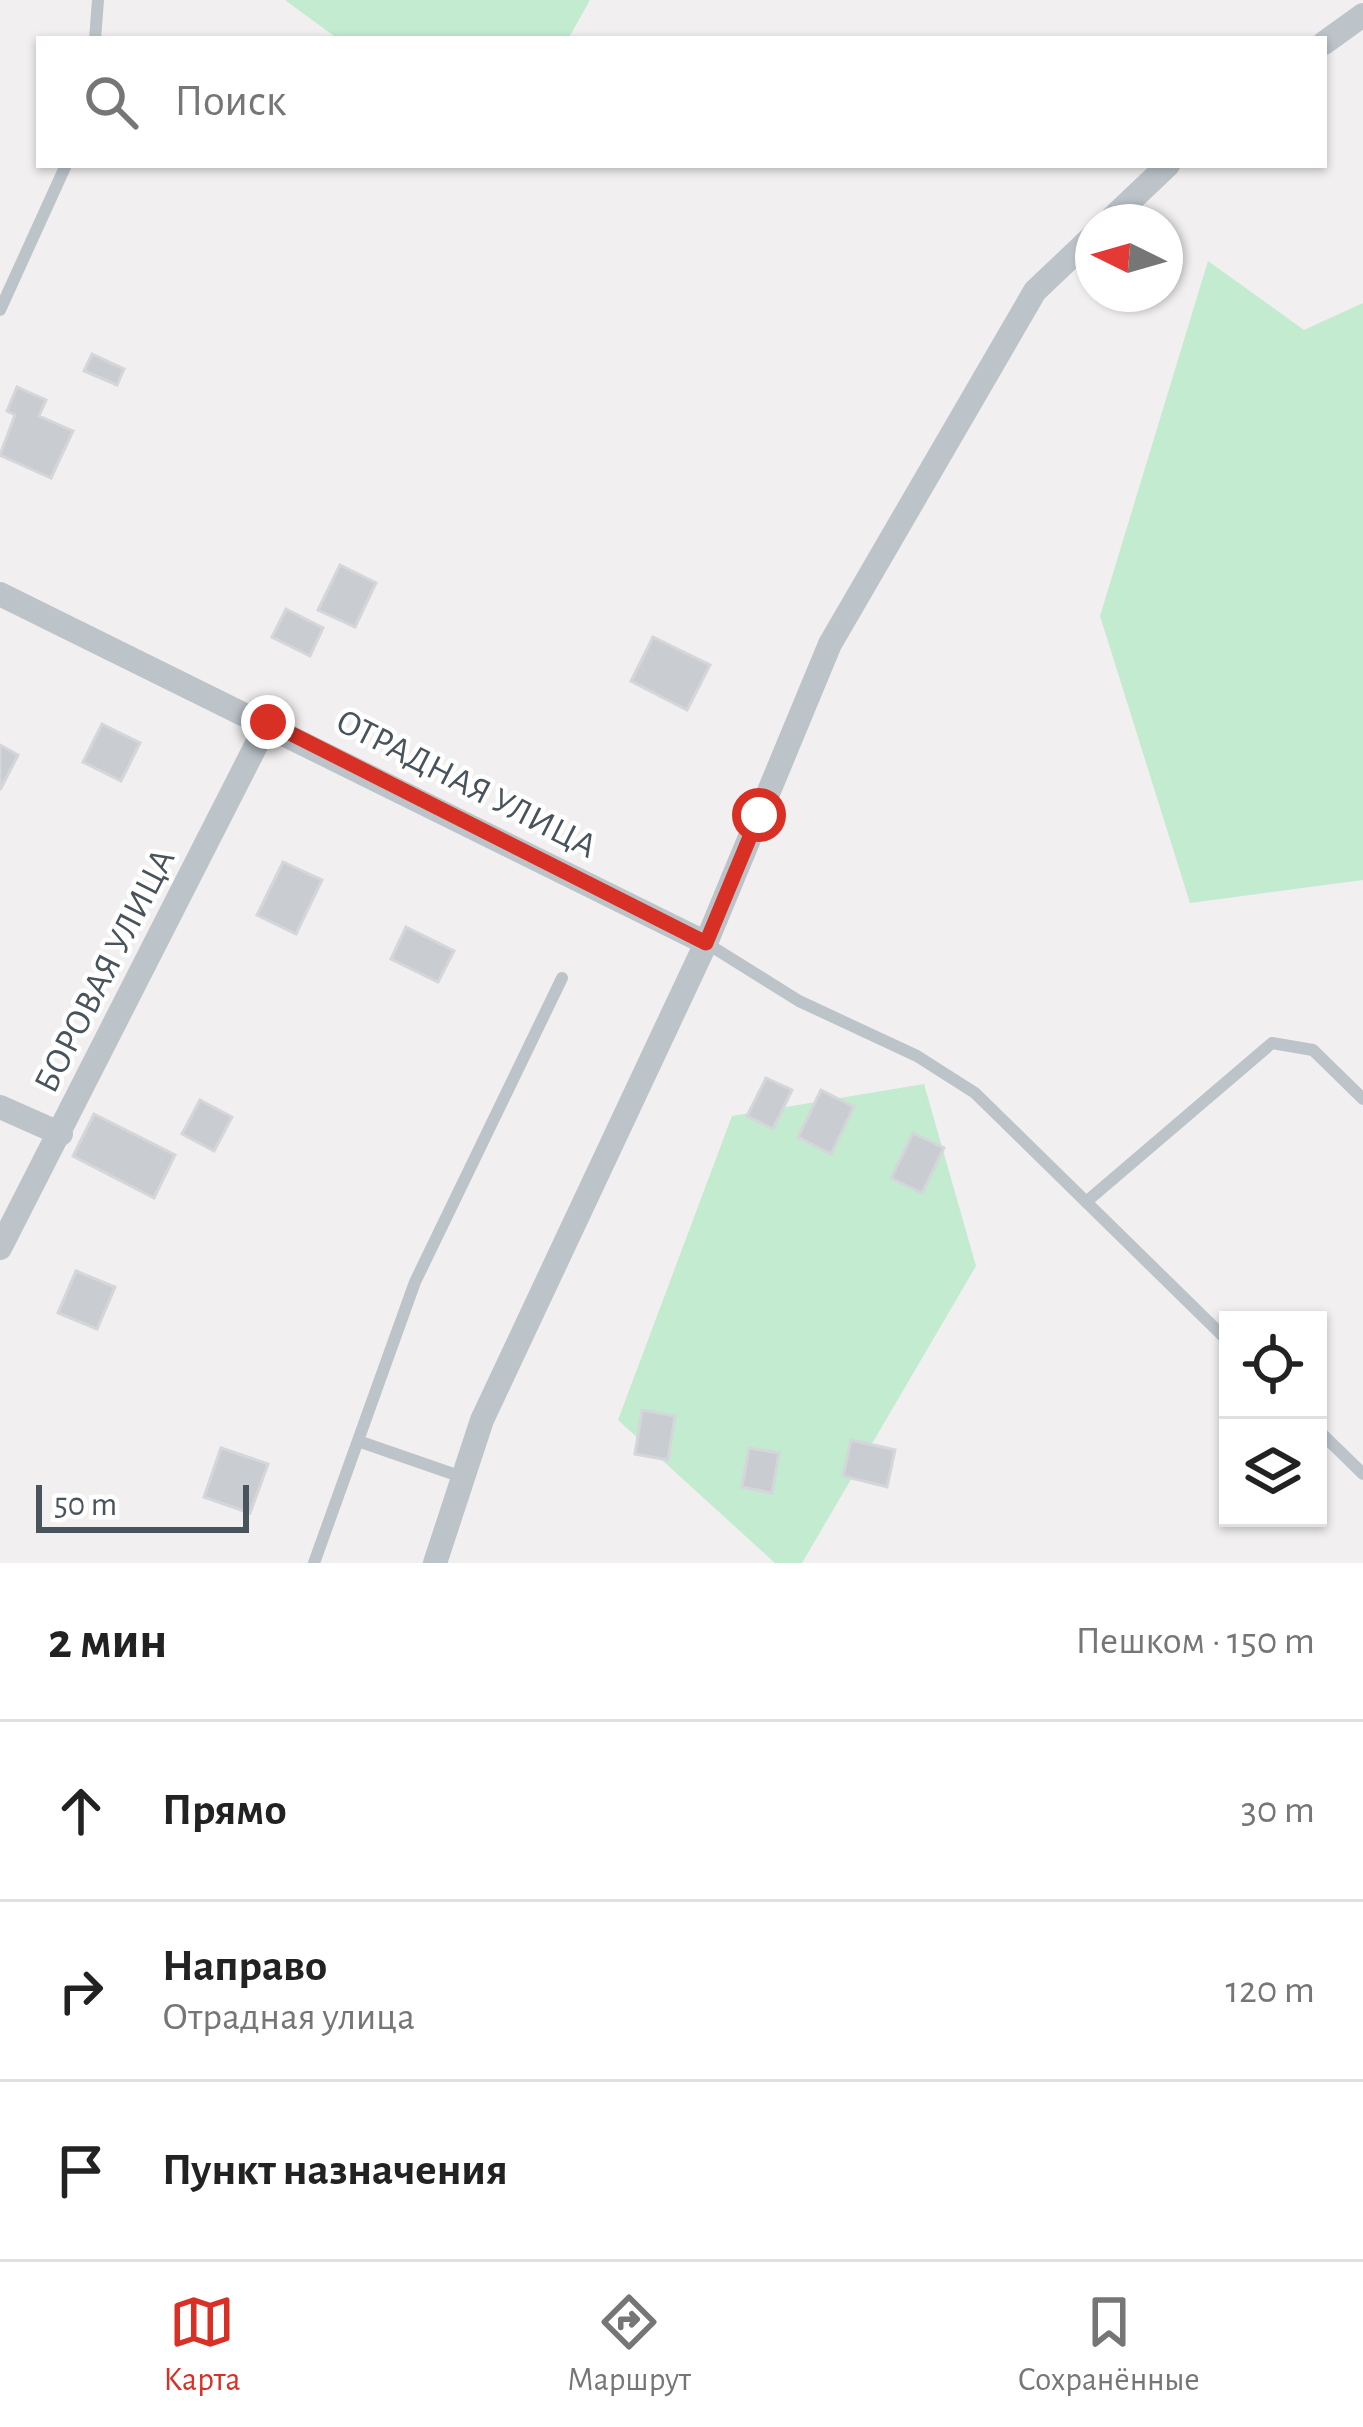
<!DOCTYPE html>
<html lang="ru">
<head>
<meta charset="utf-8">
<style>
	:root { --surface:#fff; --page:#f6f6f6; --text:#222; --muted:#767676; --line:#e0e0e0; --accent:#d93025 }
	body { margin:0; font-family:"Alegreya Sans",sans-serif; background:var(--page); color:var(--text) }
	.controls { position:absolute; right:36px; bottom:36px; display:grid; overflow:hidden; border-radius:0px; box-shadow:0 3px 9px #0004 }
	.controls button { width:108px; height:108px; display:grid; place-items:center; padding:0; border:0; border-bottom:3px solid var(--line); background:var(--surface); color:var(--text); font:60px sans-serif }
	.compass { position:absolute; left:1075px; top:204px; width:108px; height:108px; border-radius:50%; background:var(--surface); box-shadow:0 3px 9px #0004; rotate:275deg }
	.scale { position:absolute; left:36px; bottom:30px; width:213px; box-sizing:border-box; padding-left:12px; border:6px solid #49535b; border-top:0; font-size:33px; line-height:42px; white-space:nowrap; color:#49535b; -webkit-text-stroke:9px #fff; paint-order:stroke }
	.stop { position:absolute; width:36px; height:36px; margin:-27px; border:9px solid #d93025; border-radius:50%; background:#fff }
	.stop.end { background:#d93025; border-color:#fff; box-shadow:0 3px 12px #0008 }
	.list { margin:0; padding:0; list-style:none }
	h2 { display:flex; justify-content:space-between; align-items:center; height:156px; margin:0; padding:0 48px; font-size:51px }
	h2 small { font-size:39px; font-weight:400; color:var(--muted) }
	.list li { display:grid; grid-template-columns:78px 1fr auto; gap:36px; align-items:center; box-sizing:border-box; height:180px; padding:0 48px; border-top:3px solid var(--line) }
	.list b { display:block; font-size:45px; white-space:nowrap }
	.list p { margin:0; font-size:39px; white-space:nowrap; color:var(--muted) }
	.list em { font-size:39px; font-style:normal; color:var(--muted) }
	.icon { flex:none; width:66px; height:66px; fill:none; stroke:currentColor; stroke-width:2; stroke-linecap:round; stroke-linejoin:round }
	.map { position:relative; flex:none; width:1363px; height:1563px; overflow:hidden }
	.search { position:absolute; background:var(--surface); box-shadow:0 3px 9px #0004; left:36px; right:36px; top:36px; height:132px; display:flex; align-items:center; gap:30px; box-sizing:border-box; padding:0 42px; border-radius:0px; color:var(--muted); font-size:45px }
	.sheet { height:696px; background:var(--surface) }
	nav { display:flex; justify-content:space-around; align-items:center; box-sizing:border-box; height:168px; border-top:3px solid var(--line); background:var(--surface); font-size:33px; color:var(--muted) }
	nav a { display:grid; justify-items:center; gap:6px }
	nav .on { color:var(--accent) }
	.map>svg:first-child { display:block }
</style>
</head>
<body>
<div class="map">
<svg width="1363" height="1563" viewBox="0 0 1363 1563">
	<rect width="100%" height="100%" fill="#f1efef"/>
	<!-- green -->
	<path fill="#c2ebd0" d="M285 0H590L568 39H338Z
		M1208 261 1304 330 1363 303V880L1190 903 1100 616Z
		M924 1084 976 1266 802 1563H775L618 1420 732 1116Z"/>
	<!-- building -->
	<path fill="#c9ccd1" stroke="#d4d6da" stroke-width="3" d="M92 354 124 369 117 385 84 371Z
		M17 387 46 400 39 416 73 431 51 478 0 455 15 415 7 411Z
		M340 565 376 583 355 627 318 610Z
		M286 609 323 628 310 656 272 637Z
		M653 637 710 665 687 710 631 681Z
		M102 724 140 743 121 781 83 762Z
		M0 745 18 755 0 790Z
		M283 862 322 880 296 934 257 915Z
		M406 927 454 951 438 982 391 959Z
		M766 1078 792 1090 773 1129 747 1116Z
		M821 1090 854 1107 831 1154 798 1137Z
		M200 1100 232 1117 214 1151 182 1134Z
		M94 1114 175 1155 154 1198 73 1156Z
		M913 1133 944 1148 922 1193 891 1178Z
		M76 1271 115 1287 97 1329 58 1313Z
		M642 1410 675 1416 668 1460 635 1454Z
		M851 1440 895 1450 887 1487 843 1476Z
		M221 1448 268 1464 250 1513 204 1497Z
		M749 1448 779 1453 772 1493 742 1487Z"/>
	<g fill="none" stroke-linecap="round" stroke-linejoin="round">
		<!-- lane -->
		<path stroke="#bcc4ca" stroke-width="12" d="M95 39 98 0
			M0 310 66 165
			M706 943 799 1001 917 1056 975 1093 1228 1341
			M1086 1202 1272 1043 1313 1050 1363 1099
			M1318 1430 1363 1474
			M358 1441 462 1477
			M314 1563 415 1282 562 978"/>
		<!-- street -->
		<path stroke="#bcc4ca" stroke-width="24" d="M1324 43 1363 15
			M1108 222 1168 165
			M0 594 706 943
			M0 1107 61 1134
			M0 1248 268 722
			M435 1563 482 1420 706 943 830 644 1035 291 1093 236"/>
	</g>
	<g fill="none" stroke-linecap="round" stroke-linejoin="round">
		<!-- route -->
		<path stroke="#d93025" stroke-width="15" d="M268 722 706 943 759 815"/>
	</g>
	<g text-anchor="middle" stroke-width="9" stroke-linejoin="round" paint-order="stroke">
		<!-- street labels -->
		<g font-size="36" fill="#49535b" stroke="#fff">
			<text transform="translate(467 782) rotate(27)" y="13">ОТРАДНАЯ УЛИЦА</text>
			<text transform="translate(103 970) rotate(-63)" y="13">БОРОВАЯ УЛИЦА</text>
		</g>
	</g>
</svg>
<div class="controls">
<button><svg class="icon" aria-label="locate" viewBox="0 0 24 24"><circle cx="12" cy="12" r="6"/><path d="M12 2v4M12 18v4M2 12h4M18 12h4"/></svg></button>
<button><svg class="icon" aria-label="layers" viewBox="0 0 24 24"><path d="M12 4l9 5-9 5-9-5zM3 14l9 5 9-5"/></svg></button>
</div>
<svg class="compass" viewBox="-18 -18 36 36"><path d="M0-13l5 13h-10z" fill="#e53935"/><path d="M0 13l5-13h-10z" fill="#767676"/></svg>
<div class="scale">50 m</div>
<div class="stop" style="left:759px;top:815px"></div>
<div class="stop end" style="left:268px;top:722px"></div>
<div class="search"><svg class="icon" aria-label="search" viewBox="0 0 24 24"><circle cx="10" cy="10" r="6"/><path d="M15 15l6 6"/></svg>Поиск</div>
</div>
<section class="sheet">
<h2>2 мин<small>Пешком · 150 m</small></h2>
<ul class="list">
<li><svg class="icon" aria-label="ahead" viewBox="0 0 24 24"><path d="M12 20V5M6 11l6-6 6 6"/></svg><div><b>Прямо</b></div><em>30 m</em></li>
<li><svg class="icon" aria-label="right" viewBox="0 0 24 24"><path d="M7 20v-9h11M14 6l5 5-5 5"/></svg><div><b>Направо</b><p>Отрадная улица</p></div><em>120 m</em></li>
<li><svg class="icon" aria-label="arrive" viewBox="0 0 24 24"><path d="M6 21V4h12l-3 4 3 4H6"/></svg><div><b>Пункт назначения</b></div></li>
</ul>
</section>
<nav>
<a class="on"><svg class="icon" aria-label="map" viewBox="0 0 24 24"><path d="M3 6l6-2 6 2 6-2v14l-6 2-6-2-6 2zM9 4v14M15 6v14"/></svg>Карта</a>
<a><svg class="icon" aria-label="directions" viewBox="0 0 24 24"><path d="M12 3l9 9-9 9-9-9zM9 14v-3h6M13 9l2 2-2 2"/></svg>Маршрут</a>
<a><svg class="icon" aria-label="saved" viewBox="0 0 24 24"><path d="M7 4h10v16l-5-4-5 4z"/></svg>Сохранённые</a>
</nav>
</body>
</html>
